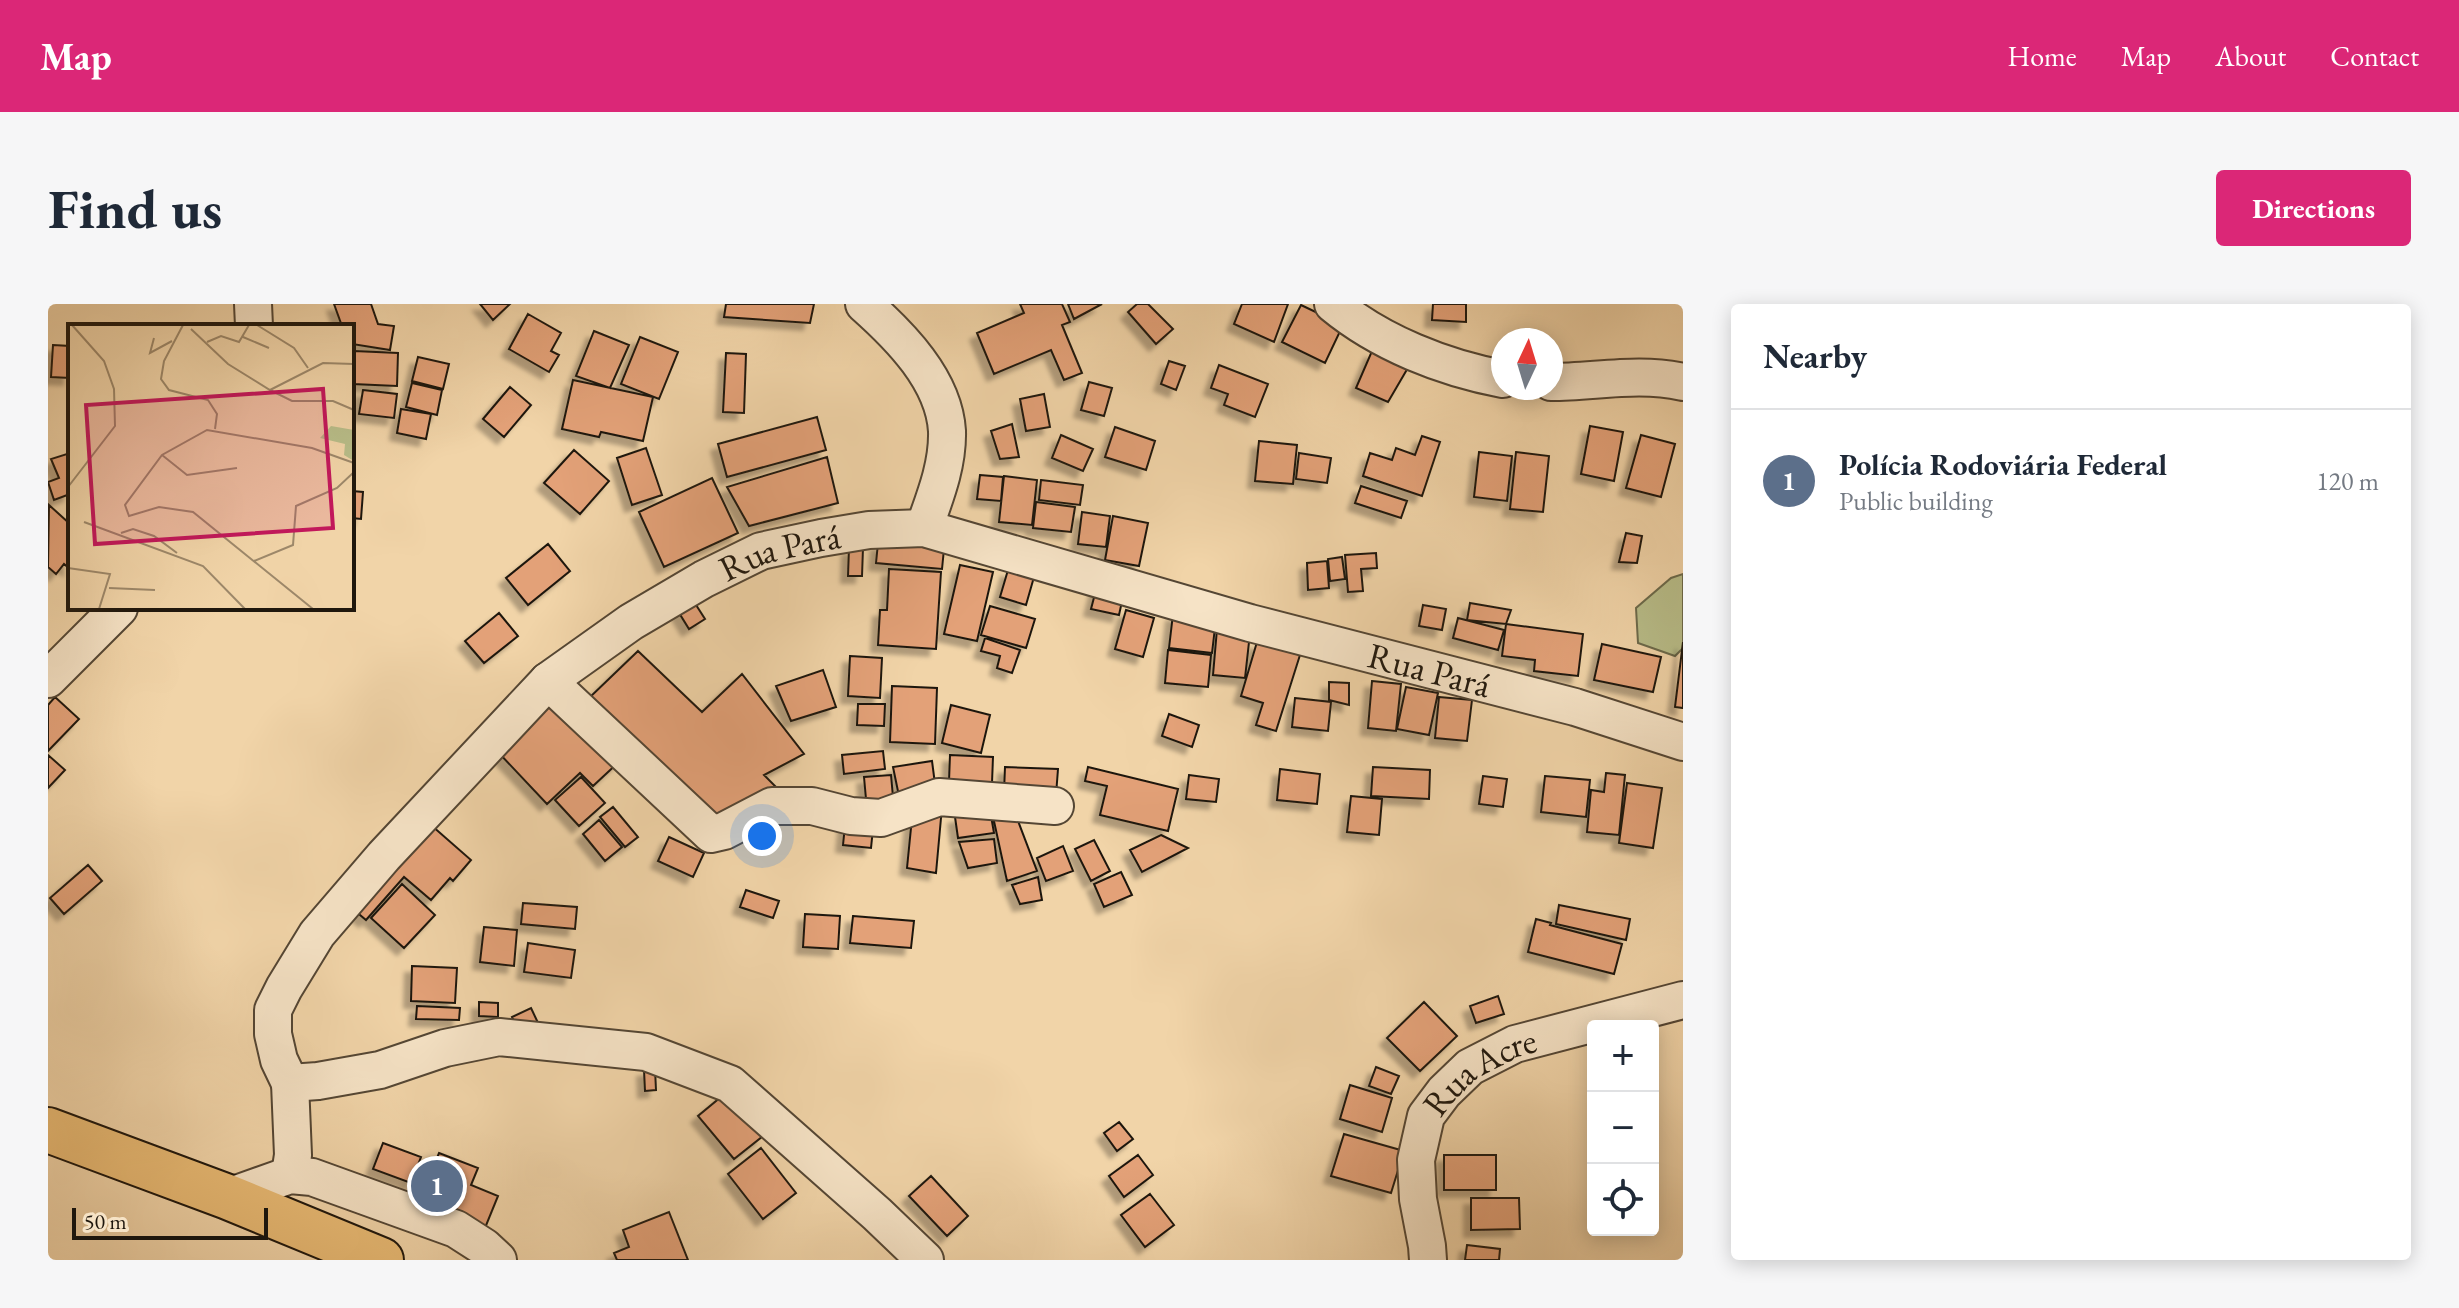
<!DOCTYPE html>
<html lang="en">
<head>
<meta charset="utf-8">
<style>
	:root { --surface:#fff; --page:#f6f6f7; --text:#1f2937; --muted:#747a83; --line:#e0e1e3; --accent:#db2777 }
	body { margin:0; font-family:"EB Garamond",serif; background:var(--page); color:var(--text) }
	.controls { position:absolute; right:24px; bottom:24px; display:grid; overflow:hidden; border-radius:8px; box-shadow:0 4px 20px #0003 }
	.controls button { width:72px; height:72px; display:grid; place-items:center; padding:0; border:0; border-bottom:2px solid var(--line); background:var(--surface); color:var(--text); font:40px sans-serif }
	.compass { position:absolute; left:1443px; top:24px; width:72px; height:72px; border-radius:50%; background:var(--surface); box-shadow:0 4px 20px #0003; rotate:4deg }
	.scale { position:absolute; left:24px; bottom:20px; width:196px; box-sizing:border-box; padding-left:8px; border:4px solid #1f170d; border-top:0; font-size:22px; line-height:28px; white-space:nowrap; color:#1f170d; -webkit-text-stroke:6px #f6e3c6; paint-order:stroke }
	.you { position:absolute; left:714px; top:532px; width:28px; height:28px; margin:-20px; border:6px solid #fff; border-radius:50%; background:#1a73e8; box-shadow:0 0 0 12px #1a73e833 }
	.badge { display:grid; place-items:center; width:52px; height:52px; border-radius:50%; background:var(--accent); color:#fff; font-size:26px; font-weight:700 }
	.pin { position:absolute; translate:-50% -50%; border:4px solid #fff; box-shadow:0 2px 8px #0006 }
	.list { margin:0; padding:0; list-style:none }
	h2 { display:flex; justify-content:space-between; align-items:center; height:104px; margin:0; padding:0 32px; font-size:34px }
	h2 small { font-size:26px; font-weight:400; color:var(--muted) }
	.list li { display:grid; grid-template-columns:52px 1fr auto; gap:24px; align-items:center; box-sizing:border-box; height:144px; padding:0 32px; border-top:2px solid var(--line) }
	.list b { display:block; font-size:30px; white-space:nowrap }
	.list p { margin:0; font-size:26px; white-space:nowrap; color:var(--muted) }
	.list em { font-size:26px; font-style:normal; color:var(--muted) }
	.icon { flex:none; width:44px; height:44px; fill:none; stroke:currentColor; stroke-width:2; stroke-linecap:round; stroke-linejoin:round }
	.map { position:relative; flex:none; width:1635px; height:956px; overflow:hidden; border-radius:8px }
	header { display:flex; align-items:center; gap:48px; box-sizing:border-box; height:112px; padding:0 40px; background:var(--accent); color:#fff }
	header strong { font-size:38px }
	nav { display:flex; gap:44px; margin-inline-start:auto; font-size:28px }
	.intro { display:flex; align-items:center; justify-content:space-between; box-sizing:border-box; height:192px; padding:0 48px }
	h1 { margin:0; font-size:56px }
	.button { padding:20px 36px; border-radius:8px; background:var(--accent); color:#fff; font-size:28px; font-weight:700 }
	main { display:flex; gap:48px; padding:0 48px }
	aside { flex:1; background:var(--surface); border-radius:8px; box-shadow:0 4px 20px #0003 }
	.map>svg:first-child { display:block }
</style>
</head>
<body>
<header>
<strong>Map</strong>
<nav><a>Home</a><a>Map</a><a>About</a><a>Contact</a></nav>
</header>
<div class="intro"><h1>Find us</h1><a class="button">Directions</a></div>
<main>
<div class="map">
<svg width="1635" height="956" viewBox="0 0 1635 956">
	<defs>
		<filter id="shadow"><feDropShadow dx="-7" dy="7" stdDeviation="2" flood-color="#0004"/></filter>
	</defs>
	<rect width="100%" height="100%" fill="#f1d4a8"/>
	<filter id="stains"><feTurbulence type="fractalNoise" baseFrequency=".0025" numOctaves="4"/><feColorMatrix values="0 0 0 0 .2 0 0 0 0 .09 0 0 0 0 .02 0 0 0 .5 -.17"/></filter>
	<radialGradient id="worn" r=".72"><stop offset=".6" stop-color="#630" stop-opacity="0"/><stop offset="1" stop-color="#630" stop-opacity=".3"/></radialGradient>
	<!-- green -->
	<path fill="#b8bd89" stroke="#6c6a4b" stroke-width="2" d="M1635 270V344L1627 352 1590 339 1588 304 1623 274Z"/>
	<!-- building -->
	<path fill="#e3a178" stroke="#1f170d" stroke-width="2" filter="url(#shadow)" d="M286 0H323L330 20 346 22 342 46 304 40V22H294Z
		M432 0H462L445 16Z
		M678 0H766L762 19 676 13Z
		M972 0H1014L1022 18 1014 21 1034 69 1016 76 1003 46 946 70 929 29 976 9Z
		M1020 0H1054L1026 15Z
		M1089 0H1100L1125 25 1108 40 1080 8Z
		M1194 0H1240L1226 38 1186 20Z
		M1385 0H1418V18L1384 16Z
		M1253 1 1295 21 1277 59 1234 38Z
		M480 10 513 29 503 47 511 51 501 68 461 45Z
		M546 27 581 41 562 84 528 72Z
		M592 33 630 48 611 95 573 80Z
		M5 41 22 42V74L3 73Z
		M306 47 350 49 349 82 305 80Z
		M1324 47 1361 62 1340 98 1308 84Z
		M678 49 698 50 696 109 675 108Z
		M370 53 401 60 395 85 364 77Z
		M1121 57 1137 62 1128 86 1113 80Z
		M1171 61 1220 80 1207 113 1176 101 1180 90 1163 84Z
		M525 76 605 93 595 137 553 128 551 133 514 125Z
		M1041 78 1064 84 1056 112 1033 106Z
		M364 79 394 86 389 111 358 103Z
		M462 83 483 101 456 133 435 115Z
		M315 86 349 90 346 114 311 110Z
		M996 90 1002 123 978 127 972 95Z
		M353 105 383 110 378 135 349 129Z
		M769 113 778 146 679 173 670 140Z
		M964 120 971 153 952 155 943 127Z
		M1542 122 1575 128 1566 177 1533 170Z
		M1067 123 1107 137 1098 166 1057 153Z
		M1013 131 1045 145 1035 167 1004 154Z
		M1593 131 1627 140 1613 193 1578 184Z
		M1374 132 1392 138 1374 192 1315 172 1322 149 1344 156 1348 144 1367 151Z
		M1211 137 1249 141 1245 180 1207 177Z
		M598 144 614 191 584 201 569 154Z
		M526 146 561 177 532 210 496 179Z
		M1431 148 1464 152 1459 197 1426 193Z
		M1468 148 1501 152 1495 208 1462 205Z
		M22 149V190L6 196 0 178 11 174 3 155Z
		M1251 149 1283 154 1279 179 1248 175Z
		M779 153 790 199 701 222 679 183Z
		M932 171 955 173 953 197 929 195Z
		M956 172 989 176 984 221 951 218Z
		M664 174 690 229 616 263 591 208Z
		M993 176 1035 181 1032 201 991 196Z
		M1313 182 1359 197 1353 214 1307 199Z
		M304 187 315 188 313 215 304 214Z
		M988 198 1027 203 1023 228 985 224Z
		M1 201 22 220V265L16 260 8 270 0 263Z
		M1034 208 1062 212 1058 243 1030 240Z
		M1065 212 1100 219 1091 262 1057 256Z
		M1578 229 1594 232 1589 259 1571 258Z
		M830 239 896 245 894 265 828 259Z
		M500 240 522 267 480 301 458 274Z
		M801 244H815L814 272H800Z
		M1328 249 1329 264 1313 265 1315 287 1300 288 1297 251Z
		M1294 253 1297 275 1282 277 1280 255Z
		M1279 257 1281 284 1260 286 1259 259Z
		M912 261 945 268 929 337 896 330Z
		M841 265 893 268 888 345 830 341 832 306H839Z
		M960 266 986 273 978 301 952 293Z
		M1049 282 1076 288 1071 311 1043 305Z
		M641 290 657 315 641 325 625 299Z
		M1422 299 1463 306 1458 320 1419 316Z
		M1375 301 1398 305 1394 326 1371 322Z
		M942 302 987 315 978 344 933 331Z
		M1078 306 1106 314 1095 353 1067 345Z
		M451 309 470 332 436 359 417 337Z
		M1125 310 1168 315 1164 349 1121 344Z
		M1410 314 1456 326 1450 346 1405 334Z
		M1458 320 1535 330 1530 372 1486 367 1487 356 1454 352Z
		M1169 325 1202 329 1197 374 1165 371Z
		M937 334 972 346 964 369 949 364 952 352 933 347Z
		M1209 338 1252 351 1228 427 1208 421 1215 399 1193 392Z
		M1635 338V404L1627 403Z
		M1554 340 1613 353 1605 388 1546 376Z
		M1120 346 1163 351 1160 383 1117 379Z
		M590 347 654 408 694 370 756 450 716 471 730 485 664 521 540 395Z
		M802 352 834 354 832 394 800 392Z
		M775 366 788 403 743 417 728 382Z
		M1324 377 1353 380 1348 427 1320 424Z
		M1281 378 1301 379V401L1281 396Z
		M844 382 889 384 887 440 842 438Z
		M1358 383 1390 389 1381 431 1349 425Z
		M510 389 574 455 545 482 532 469 499 500 449 447Z
		M7 393 31 415 0 447V401Z
		M1391 393 1424 396 1419 437 1387 434Z
		M1247 394 1283 398 1280 427 1244 423Z
		M810 400H837L836 422 809 421Z
		M903 401 942 411 933 449 894 439Z
		M1121 410 1151 421 1144 443 1114 432Z
		M835 447 837 465 796 470 794 451Z
		M0 451 17 466 0 484Z
		M902 451 945 453 944 479 901 477Z
		M884 457 887 480 852 497 845 463Z
		M957 463 1010 465 1008 491 956 488Z
		M1040 463 1130 485 1120 527 1052 511 1059 482 1037 477Z
		M1325 463 1382 466 1381 495 1323 492Z
		M1232 465 1272 470 1269 500 1229 496Z
		M1558 469 1577 471 1571 531 1539 528 1543 486 1556 488Z
		M843 471 846 504 819 506 816 473Z
		M1141 471 1171 475 1168 498 1138 495Z
		M1435 472 1459 475 1455 503 1431 500Z
		M1497 472 1542 476 1538 513 1493 508Z
		M533 473 557 499 531 522 507 496Z
		M1579 479 1614 484 1605 544 1571 539Z
		M1303 492 1334 495 1331 531 1299 528Z
		M565 503 590 533 577 543 552 513Z
		M894 503 888 569 859 564 864 514Z
		M942 506 946 529 910 534 907 513Z
		M944 508 967 509 989 567 959 577Z
		M798 512 826 515 823 544 795 541Z
		M375 514 423 556 405 577 402 574 383 596 356 573 318 616 299 600Z
		M551 516 574 543 557 557 535 530Z
		M1113 531 1140 544 1094 568 1082 546Z
		M621 533 656 549 645 573 610 557Z
		M946 535 949 559 920 564 911 538Z
		M1046 536 1062 567 1043 577 1027 545Z
		M1015 542 1025 567 998 577 989 554Z
		M40 561 54 577 16 610 2 594Z
		M1073 568 1084 591 1056 603 1046 580Z
		M990 573 994 596 972 600 964 581Z
		M354 580 387 611 356 644 323 614Z
		M698 586 731 597 725 614 692 603Z
		M475 599 529 603 527 625 473 620Z
		M1511 601 1582 615 1578 636 1508 620Z
		M757 610 792 612 790 645 755 643Z
		M805 612 866 617 863 644 802 639Z
		M1488 615 1503 619 1502 621 1574 640 1566 670 1480 648Z
		M436 623 469 626 466 662 432 658Z
		M480 639 527 646 523 674 476 668Z
		M364 662 409 664 407 699 363 697Z
		M1450 692 1456 710 1428 719 1422 702Z
		M431 698 450 699V713L431 712Z
		M1376 698 1409 732 1372 767 1339 734Z
		M369 702 412 704 411 716 368 715Z
		M483 704 491 721 471 729 464 713Z
		M1328 763 1351 772 1343 790 1321 782Z
		M607 765 608 786 597 787 596 766Z
		M1302 781 1344 794 1334 828 1292 815Z
		M679 788 715 832 686 855 650 812Z
		M1071 818 1085 835 1069 847 1056 829Z
		M1296 830 1356 847 1343 889 1283 872Z
		M335 839 373 853 363 879 325 865Z
		M713 844 748 889 715 915 680 870Z
		M391 849 430 864 423 881 450 892 437 924 371 898Z
		M1090 851 1105 871 1076 893 1061 872Z
		M1396 851H1448V886H1396Z
		M883 872 920 912 899 932 861 892Z
		M1102 890 1126 921 1097 943 1073 911Z
		M1423 894H1471L1472 925 1423 926Z
		M621 908 640 956H569L566 949 581 943 575 926Z
		M1419 941 1452 945 1451 956H1417Z"/>
	<g fill="none" stroke-linecap="round" stroke-linejoin="round">
		<!-- minor casing -->
		<g stroke="#544634" stroke-width="40">
			<g id="minor">
				<path d="M205 0 206 22"/>
				<path d="M816 0C852 32 896 76 899 127 900 161 887 193 876 224"/>
				<path d="M1285 0C1332 39 1396 64 1455 75"/>
				<path d="M1503 78C1547 78 1591 68 1635 78"/>
				<path d="M0 375 71 304"/>
				<path d="M500 377 663 530 676 527 724 502H764L803 512 833 514 891 493 1007 502"/>
				<path d="M242 779 245 851 242 871"/>
				<path d="M180 893 242 871 264 873 408 925 436 943 450 956"/>
				<path id="s1" d="M877 956 829 910 682 780 598 748 451 733 397 744 332 766 270 777 242 779 231 756 225 730V706L236 684 269 630 336 552 500 377 583 318 656 275 713 247 773 234 821 226 876 224 1202 319 1527 403 1635 438"/>
				<path id="s2" d="M1380 956 1379 942 1370 895 1368 856 1378 812 1396 788 1422 763 1467 740 1635 696"/>
			</g>
		</g>
		<!-- highway casing -->
		<g stroke="#1f170d" stroke-width="48">
			<path id="highway" d="M0 826 180 893 333 956"/>
		</g>
		<!-- minor -->
		<use href="#minor" stroke="#f6e3c6" stroke-width="36"/>
		<!-- highway -->
		<use href="#highway" stroke="#e8ba74" stroke-width="44"/>
	</g>
	<g text-anchor="middle" stroke-width="6" stroke-linejoin="round" paint-order="stroke">
		<!-- street labels -->
		<g font-size="36" fill="#1f170d" stroke="#f6e3c6">
			<text dy="13" stroke="none"><textPath href="#s1" startOffset="1490">Rua Pará</textPath></text>
			<text dy="13" stroke="none"><textPath href="#s1" startOffset="2162">Rua Pará</textPath></text>
			<text dy="13" stroke="none"><textPath href="#s2" startOffset="218">Rua Acre</textPath></text>
		</g>
	</g>
	<!-- overview -->
	<g transform="translate(20 20)">
		<rect width="286" height="286" fill="#f1d4a8"/>
		<path d="M263 102 286 106V137L276 131 277 120 252 114Z" fill="#b8bd89"/>
		<path fill="none" stroke="#9d886a" stroke-width="2" d="M115 1 96 37 93 55 101 66 140 76 149 90 147 105M189 1 226 24 240 44M123 5 160 40 202 66 255 39 286 40M175 13 201 24M86 14 82 29 104 17M139 18 153 12 171 18 181 1M202 66 224 77H265L286 86M94 131 119 151 169 144M0 163 47 102 46 65 36 37 4 1M16 198 135 242 177 285M53 209 65 205 86 212 109 229M186 237 225 221 228 182 269 164 286 148M0 244 42 250 31 285M41 264 87 266M245 285 125 188 91 183 61 192 57 181 94 131 139 106 244 124 286 139"/>
		<path fill="#c2185b" fill-opacity="0.15" stroke="#c2185b" stroke-width="4" d="M255 65 265 204 27 220 18 81Z"/>
		<rect width="286" height="286" fill="none" stroke="#1f170d" stroke-width="4"/>
	</g>
	<rect width="100%" height="100%" filter="url(#stains)"/>
	<rect width="100%" height="100%" fill="url(#worn)"/>
</svg>
<div class="controls">
<button>+</button>
<button>−</button>
<button><svg class="icon" aria-label="locate" viewBox="0 0 24 24"><circle cx="12" cy="12" r="6"/><path d="M12 2v4M12 18v4M2 12h4M18 12h4"/></svg></button>
</div>
<svg class="compass" viewBox="-18 -18 36 36"><path d="M0-13l5 13h-10z" fill="#e53935"/><path d="M0 13l5-13h-10z" fill="#747a83"/></svg>
<div class="scale">50 m</div>
<div class="you"></div>
<div class="pin badge" style="left:389px;top:882px;background:#5c6f8a">1</div>
</div>
<aside>
<h2>Nearby<small></small></h2>
<ul class="list">
<li><span class="badge" style="background:#5c6f8a">1</span><div><b>Polícia Rodoviária Federal</b><p>Public building</p></div><em>120 m</em></li>
</ul>
</aside>
</main>
</body>
</html>
